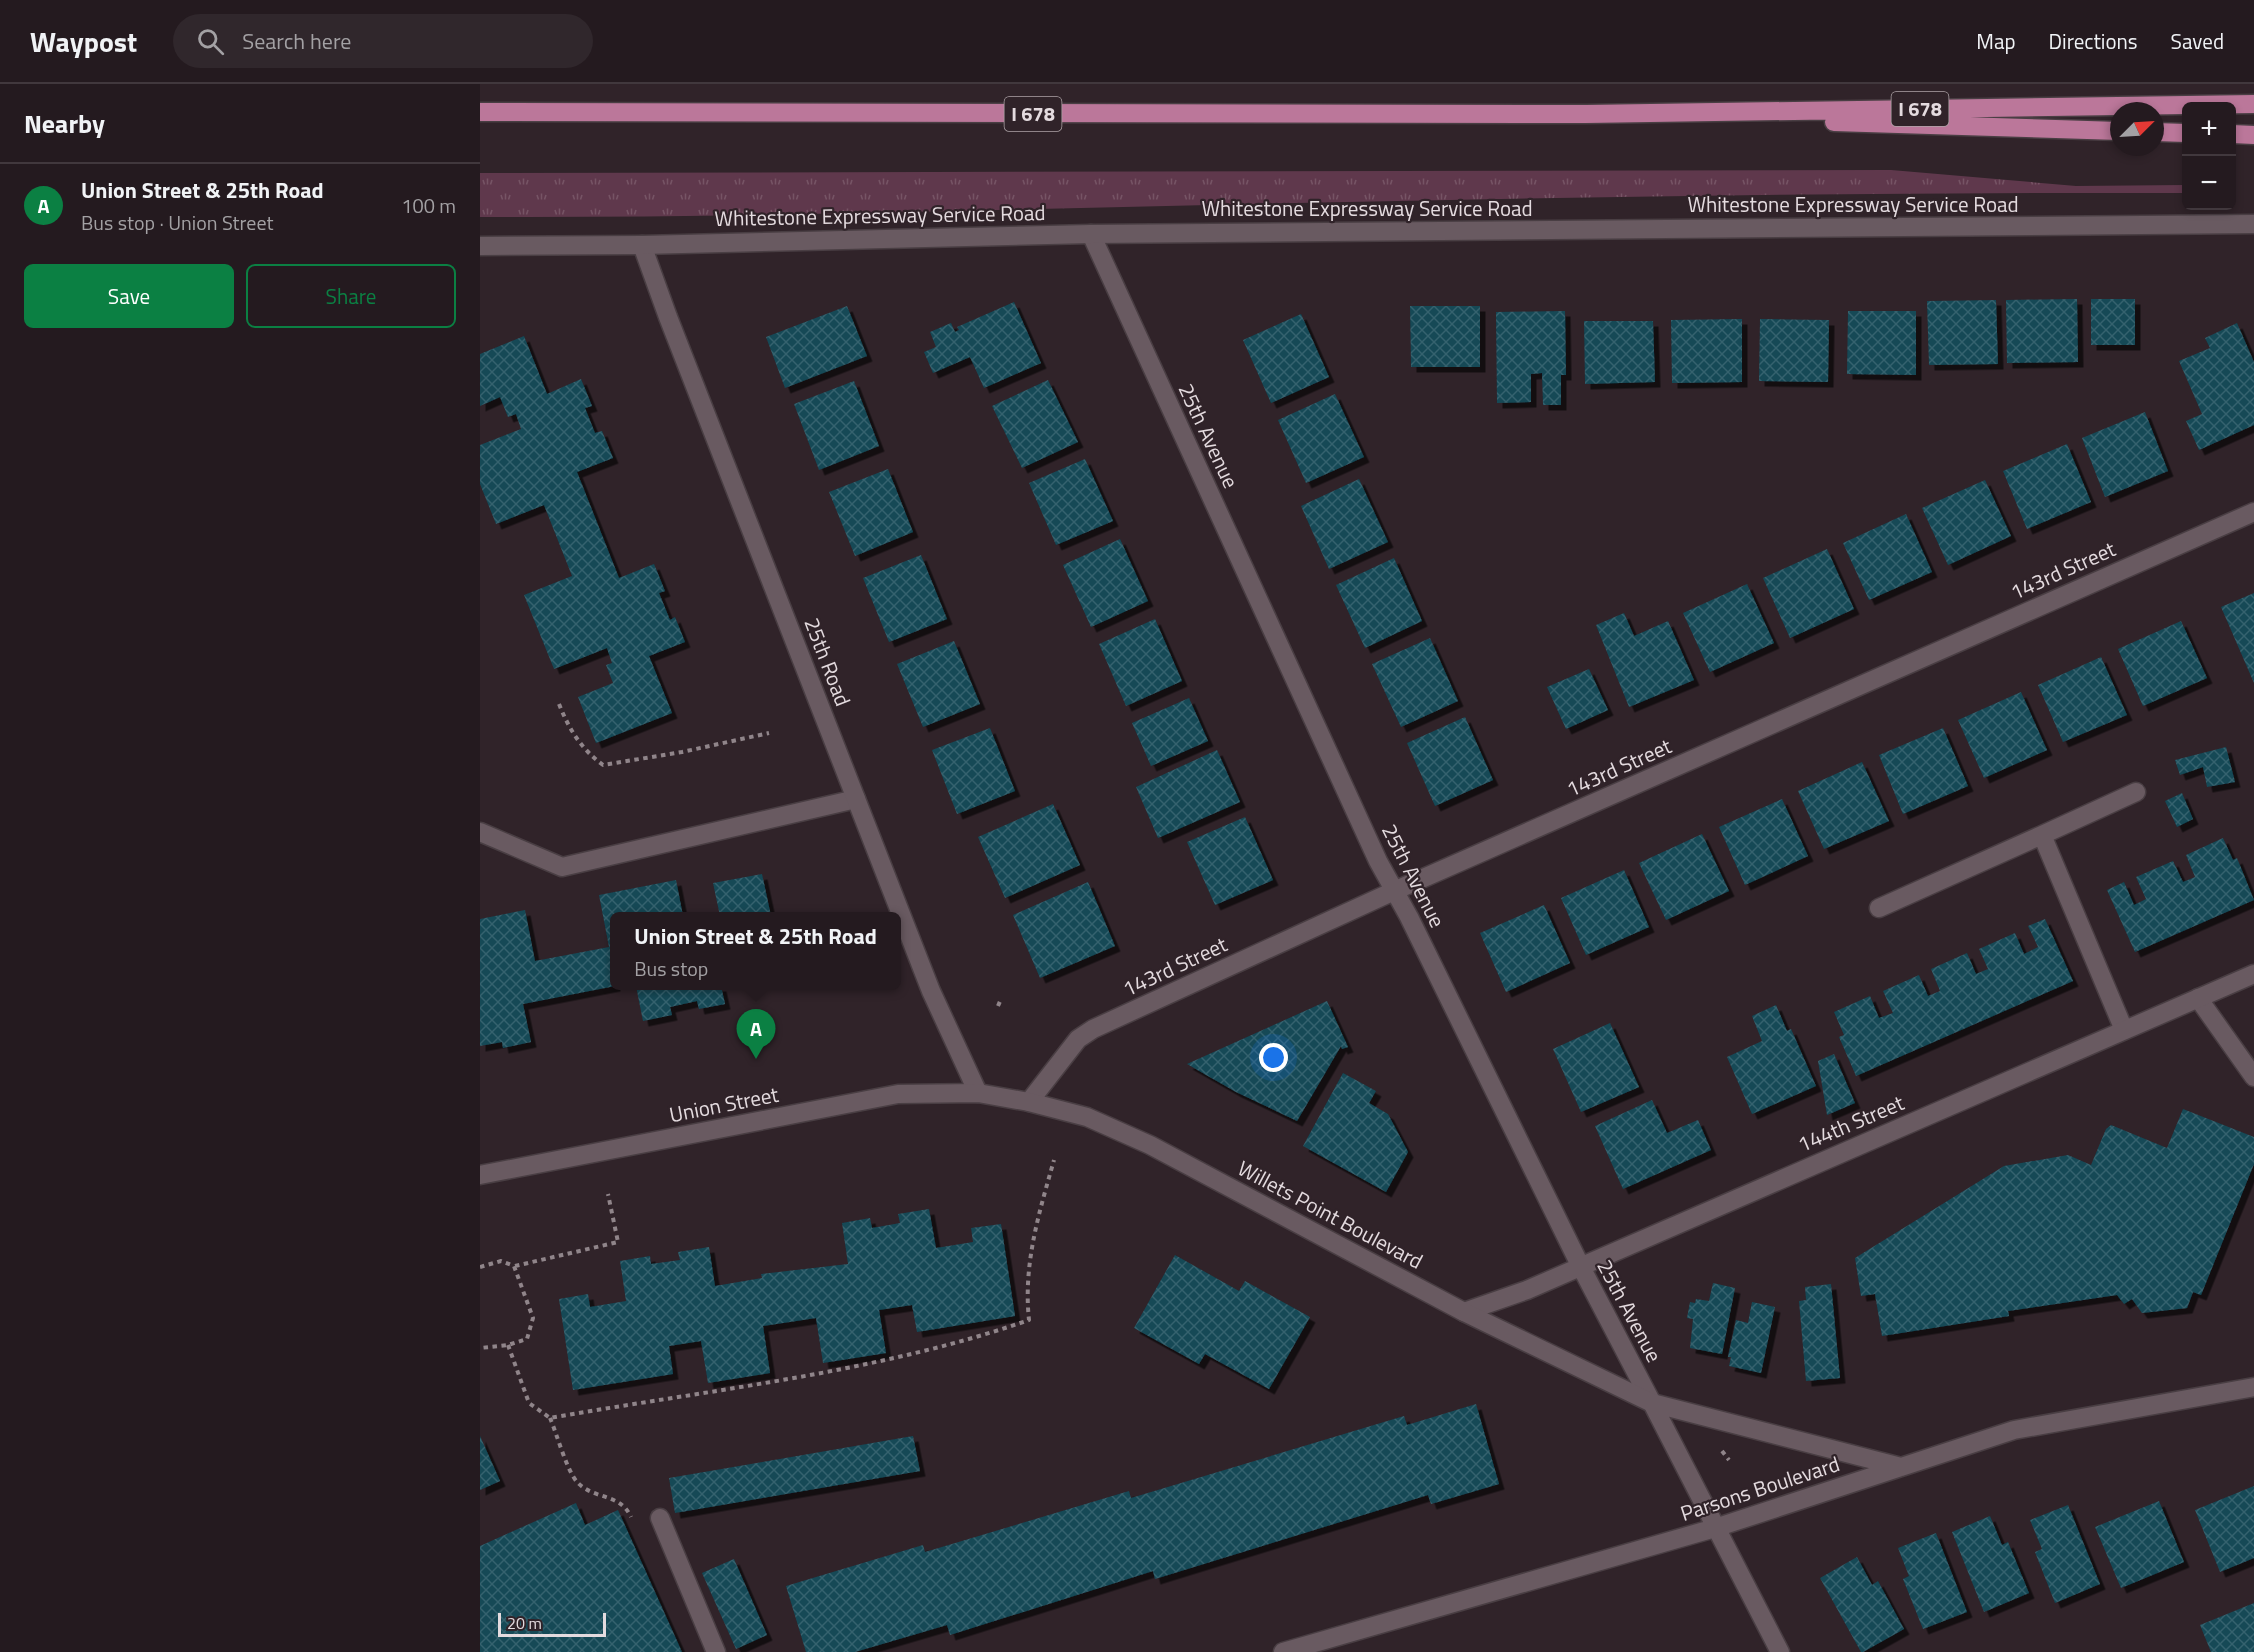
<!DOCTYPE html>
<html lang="en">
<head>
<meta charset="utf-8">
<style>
	:root { --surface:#241a1f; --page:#30272c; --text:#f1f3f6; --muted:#a3a1a4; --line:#41383d; --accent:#0b8043 }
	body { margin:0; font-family:"Titillium Web",sans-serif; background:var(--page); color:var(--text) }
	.controls { position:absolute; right:18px; top:18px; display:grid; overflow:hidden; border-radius:9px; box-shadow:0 3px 9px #0003 }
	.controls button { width:54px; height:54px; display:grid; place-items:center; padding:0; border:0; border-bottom:2px solid var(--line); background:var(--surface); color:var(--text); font:30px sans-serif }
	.compass { position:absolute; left:1630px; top:18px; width:54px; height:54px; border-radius:50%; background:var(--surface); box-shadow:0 3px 9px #0003; rotate:66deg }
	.scale { position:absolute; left:18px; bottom:15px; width:108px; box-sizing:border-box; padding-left:6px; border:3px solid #e4dbdf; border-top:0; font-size:16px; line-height:21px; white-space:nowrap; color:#e4dbdf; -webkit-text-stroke:4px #302329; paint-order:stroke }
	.you { position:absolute; left:794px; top:974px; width:21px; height:21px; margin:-15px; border:4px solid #fff; border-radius:50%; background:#1a73e8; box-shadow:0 0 0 9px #1a73e833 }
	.badge { display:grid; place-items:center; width:39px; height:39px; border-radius:50%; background:var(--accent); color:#fff; font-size:20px; font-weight:700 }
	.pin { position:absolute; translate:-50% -50px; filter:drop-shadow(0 2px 3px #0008) }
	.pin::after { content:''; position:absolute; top:32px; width:21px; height:18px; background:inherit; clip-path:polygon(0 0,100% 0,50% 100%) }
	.popup { position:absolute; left:130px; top:828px; width:291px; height:78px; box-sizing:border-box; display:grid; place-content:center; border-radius:9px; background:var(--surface); filter:drop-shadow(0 2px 4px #0005); font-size:20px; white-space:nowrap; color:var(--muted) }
	.popup b { font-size:22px; color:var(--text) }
	.popup::after { content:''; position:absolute; left:50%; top:100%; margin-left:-12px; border:12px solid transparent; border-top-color:var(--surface) }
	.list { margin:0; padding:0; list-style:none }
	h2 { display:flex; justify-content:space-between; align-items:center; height:78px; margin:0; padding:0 24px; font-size:26px }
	h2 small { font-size:20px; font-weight:400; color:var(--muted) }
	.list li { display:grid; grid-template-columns:39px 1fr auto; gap:18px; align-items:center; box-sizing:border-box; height:84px; padding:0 24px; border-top:2px solid var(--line) }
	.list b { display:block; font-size:22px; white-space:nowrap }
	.list p { margin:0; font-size:20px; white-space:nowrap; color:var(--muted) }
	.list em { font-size:20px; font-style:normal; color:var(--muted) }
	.actions { display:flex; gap:12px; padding:18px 24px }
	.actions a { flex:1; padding:14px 0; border:2px solid var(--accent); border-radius:9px; text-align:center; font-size:21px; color:var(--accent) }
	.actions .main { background:var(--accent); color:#fff }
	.icon { flex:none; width:33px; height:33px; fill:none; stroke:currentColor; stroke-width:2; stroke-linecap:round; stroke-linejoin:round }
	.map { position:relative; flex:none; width:1774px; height:1568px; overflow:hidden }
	header { display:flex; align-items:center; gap:36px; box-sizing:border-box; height:84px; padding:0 30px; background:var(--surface); border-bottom:2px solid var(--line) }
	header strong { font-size:28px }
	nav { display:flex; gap:33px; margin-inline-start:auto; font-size:21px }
	.search { width:420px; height:54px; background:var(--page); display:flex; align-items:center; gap:15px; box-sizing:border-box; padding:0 21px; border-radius:33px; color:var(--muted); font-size:22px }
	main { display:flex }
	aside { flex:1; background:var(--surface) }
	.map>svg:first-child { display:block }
</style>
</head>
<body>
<header>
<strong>Waypost</strong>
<div class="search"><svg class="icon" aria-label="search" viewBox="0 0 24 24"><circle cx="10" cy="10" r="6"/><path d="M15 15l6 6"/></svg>Search here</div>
<nav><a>Map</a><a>Directions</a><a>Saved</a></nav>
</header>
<main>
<aside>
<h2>Nearby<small></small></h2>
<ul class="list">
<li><span class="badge">A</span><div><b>Union Street &amp; 25th Road</b><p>Bus stop · Union Street</p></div><em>100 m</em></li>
</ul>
<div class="actions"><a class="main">Save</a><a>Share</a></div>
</aside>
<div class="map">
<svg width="1774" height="1568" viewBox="0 0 1774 1568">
	<defs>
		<pattern id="grass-tufts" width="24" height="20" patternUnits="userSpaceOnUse" patternTransform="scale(1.5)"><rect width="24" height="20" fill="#5f384c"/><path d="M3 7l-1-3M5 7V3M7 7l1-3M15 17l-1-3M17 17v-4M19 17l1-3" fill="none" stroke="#765465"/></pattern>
		<pattern id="building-cross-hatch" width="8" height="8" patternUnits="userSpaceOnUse" patternTransform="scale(1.5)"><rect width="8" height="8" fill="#144856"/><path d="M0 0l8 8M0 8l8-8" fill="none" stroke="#36626e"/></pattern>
		<filter id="shadow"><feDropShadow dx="5.5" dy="5.5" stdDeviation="0" flood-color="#0009"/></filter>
	</defs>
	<rect width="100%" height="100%" fill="#302329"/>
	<!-- grass -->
	<path fill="url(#grass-tufts)" d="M1411 86 1596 102 1706 101V109C1366 108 1026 114 686 122 457 127 229 134 0 133V89Z"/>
	<!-- building -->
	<path fill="url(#building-cross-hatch)" filter="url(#shadow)" d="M1597 215 1598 278 1527 279 1526 216Z
		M1611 215H1655V261H1611Z
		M1516 216 1518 280 1449 281 1447 217Z
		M534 218 561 279 504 304 490 273 453 289 444 268 456 263 450 248 471 239 475 248 479 246 477 243Z
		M367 222 387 272 305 304 286 253Z
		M930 222H1000V283H931Z
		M1085 227 1086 291H1081V321H1063L1062 289 1051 290V318L1017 319 1016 228Z
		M1368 227H1436V291L1367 290Z
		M821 230 849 293 791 319 763 256Z
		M1262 235V298L1192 299 1191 236Z
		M1280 235 1349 236 1348 298 1279 297Z
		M1104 237H1173L1175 298 1105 300Z
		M1757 239 1774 278V341L1719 366 1706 337 1722 330 1699 277 1730 264 1725 254Z
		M44 252 67 310 101 295 112 322 105 324 115 349 122 347 133 374 97 388 139 494 174 480 185 507 179 509 190 536 195 533 205 558 169 572 192 629 116 659 98 613 133 599 126 581 132 579 127 564 74 585 44 511 92 492 64 421 16 440 0 400V361L41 345 36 330 28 333 20 313 0 322V270Z
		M568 296 598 358 542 384 512 322Z
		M374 297 399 362 339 386 314 320Z
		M855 310 884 373 826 399 798 336Z
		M1665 328 1688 387 1625 413 1602 354Z
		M1587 360 1611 418 1547 445 1523 387Z
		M605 375 633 437 576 461 549 399Z
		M408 385 433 448 375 472 349 408Z
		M879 395 908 458 849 485 821 422Z
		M1505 396 1531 452 1468 481 1442 424Z
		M1426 430 1452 488 1389 516 1363 459Z
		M640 455 668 517 611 543 583 481Z
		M1347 465 1374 525 1310 554 1283 494Z
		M441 471 467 535 409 558 383 494Z
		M914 474 942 537 885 564 856 501Z
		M1267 500 1294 559 1230 588 1203 529Z
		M1774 509V599L1741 523Z
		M1144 529 1154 552 1188 537 1214 596 1149 623 1116 541Z
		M675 535 702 597 646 622 619 560Z
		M1701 537 1727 594 1663 622 1638 565Z
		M950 554 978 617 921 643 892 580Z
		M474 557 500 620 443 643 417 580Z
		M1621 573 1647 631 1583 658 1558 601Z
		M1109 585 1128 626 1086 645 1067 603Z
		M1541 608 1567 666 1504 694 1478 636Z
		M709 614 728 657 671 682 652 639Z
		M985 633 1013 696 955 722 927 659Z
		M510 644 535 707 477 730 452 666Z
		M1463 644 1488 702 1423 730 1399 671Z
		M1746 663 1755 698 1727 703 1723 683 1700 691 1695 676Z
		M737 666 760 718 678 754 656 703Z
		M1382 678 1409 737 1344 765 1318 707Z
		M1702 709 1713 735 1697 743 1685 717Z
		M1302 715 1328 772 1265 801 1239 743Z
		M573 720 600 781 525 814 498 753Z
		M765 733 793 796 735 821 707 758Z
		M1222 750 1249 807 1186 836 1159 779Z
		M1743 754 1753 776 1757 774 1774 816 1655 868 1627 806 1644 798 1654 821 1666 815 1656 793 1693 777 1703 798 1715 793 1706 771Z
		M1144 786 1169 843 1106 871 1081 814Z
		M282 790 291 832H240L233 799Z
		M196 796 203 832H135V902L43 920 51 958 23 964 22 958 0 962V835L45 826 55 877 129 863 119 811Z
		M608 798 635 862 560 894 533 831Z
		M1064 821 1090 879 1026 908 1000 849Z
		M1565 835 1593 897 1376 992 1359 953 1364 951 1354 928 1390 912 1399 934 1413 929 1403 907 1439 891 1448 912 1460 907 1451 885 1487 869 1496 890 1508 885 1499 865 1535 849 1544 870 1558 863 1548 842Z
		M156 902H241L245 920 219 925 217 917 190 923 192 931 163 937Z
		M847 917 868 963 862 965 861 962 817 1037 756 1008 707 980Z
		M1296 921 1307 947 1311 945 1336 1002 1272 1030 1247 973 1282 957 1272 932Z
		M1130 939 1159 1003 1101 1028 1073 965Z
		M1354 970 1375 1019 1347 1031 1338 977Z
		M863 989 896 1007 889 1019 908 1030 928 1068 906 1108 823 1062Z
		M1172 1016 1187 1049 1218 1036 1231 1066 1143 1105 1115 1042Z
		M1703 1025 1774 1053V1080L1721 1211 1713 1208 1707 1224 1662 1229 1652 1215 1644 1220 1637 1211 1528 1227 1529 1232 1402 1252 1395 1210 1381 1212 1375 1174 1524 1082 1588 1071 1611 1081 1626 1045 1631 1041 1687 1064Z
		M449 1125 456 1164 493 1158 491 1144 521 1140 535 1232 437 1248 432 1221 399 1226 406 1269 343 1279 336 1234 283 1242 290 1289 228 1299 221 1257 189 1262 193 1290 93 1306 79 1215 108 1210 110 1223 146 1217 140 1177 170 1172 171 1180 200 1176 198 1168 229 1163 235 1202 282 1194 281 1190 368 1180 362 1139 390 1134 392 1144 420 1139 418 1130Z
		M695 1171 759 1207 765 1197 830 1233 789 1305 725 1270 719 1280 654 1244Z
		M1233 1199 1255 1204 1242 1270 1210 1264 1213 1235 1207 1234 1210 1218 1215 1219 1216 1215 1229 1217Z
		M1351 1200 1360 1294 1326 1297 1319 1217 1326 1216 1325 1203Z
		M1272 1218 1295 1223 1281 1289 1249 1282 1251 1273H1248L1256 1236 1268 1239Z
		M996 1320 1019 1400 951 1420 948 1411 675 1495 673 1487 470 1551 467 1541 375 1568H326L306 1502 443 1461 445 1468 649 1407 651 1414 924 1332 927 1341Z
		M0 1352 20 1397 0 1406Z
		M433 1352 440 1387 195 1429 189 1394Z
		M1774 1402V1474L1740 1488 1715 1426Z
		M1679 1417 1704 1478 1641 1504 1615 1443Z
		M96 1419 105 1441 138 1426 202 1568H0V1462Z
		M1588 1421 1620 1500 1575 1519 1555 1468 1562 1465 1550 1436Z
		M1510 1432 1522 1461 1528 1458 1549 1509 1504 1528 1472 1448Z
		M1456 1449 1487 1528 1443 1545 1423 1495 1429 1492 1418 1464Z
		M1377 1473 1392 1501 1398 1497 1424 1545 1383 1568H1381L1340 1494Z
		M254 1475 287 1551 256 1565 222 1489Z
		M1774 1519V1568H1731L1720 1541Z"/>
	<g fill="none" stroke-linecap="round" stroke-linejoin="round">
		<!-- service casing -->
		<g stroke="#493e43" stroke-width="21">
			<path id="service" d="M0 748 82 783 376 715
				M1562 751 1656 708
				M1399 824 1562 751 1644 946
				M1718 914 1774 993
				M180 1434 236 1568"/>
		</g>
		<!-- minor casing -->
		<g stroke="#493e43" stroke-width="21">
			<path id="minor" d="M611 150 898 777 929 833 1100 1181 1172 1319
				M162 161 188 233 451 907 498 1009
				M549 1018 598 955 613 945 914 807 1774 428
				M984 1228 1047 1206 1774 890"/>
		</g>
		<!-- tertiary casing -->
		<g stroke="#493e43" stroke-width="21">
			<path id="tertiary" d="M0 1091 418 1010 498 1009 549 1018 607 1033 670 1061 984 1228 1172 1319 1421 1383
				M1172 1319 1300 1568
				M803 1568 1235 1444 1534 1346 1774 1303"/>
		</g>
		<!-- secondary casing -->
		<g stroke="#493e43" stroke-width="21">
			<path id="secondary" d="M0 162 162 161 611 150 1774 140"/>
		</g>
		<!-- motorway casing -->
		<g stroke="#493e43" stroke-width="21">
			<path id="motorway" d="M0 28 1106 30 1774 20
				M1354 38 1639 47
				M1675 48 1706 49
				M1752 50 1774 51"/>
		</g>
		<!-- path -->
		<path stroke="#90858a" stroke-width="4" stroke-dasharray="4.5 4.5" stroke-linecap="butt" d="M79 620C89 645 101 665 123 681L202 668 289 649
			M518 922 521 915
			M35 1182 138 1158 128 1110
			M0 1183 21 1177 34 1182 53 1234 47 1255 28 1261 0 1264
			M28 1261 49 1319 70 1334C228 1306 397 1289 549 1236 543 1180 559 1129 574 1076
			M70 1334C77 1350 87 1388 98 1399 115 1416 140 1409 151 1433
			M1242 1367 1249 1376"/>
		<!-- service -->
		<use href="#service" stroke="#695a61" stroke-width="18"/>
		<!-- minor -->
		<use href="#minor" stroke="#695a61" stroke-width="18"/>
		<!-- tertiary -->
		<use href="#tertiary" stroke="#695a61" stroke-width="18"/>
		<!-- secondary -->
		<use href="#secondary" stroke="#695a61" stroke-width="18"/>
		<!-- motorway -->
		<use href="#motorway" stroke="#bb779a" stroke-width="18"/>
	</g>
	<g text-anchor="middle" stroke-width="4.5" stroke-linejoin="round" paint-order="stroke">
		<!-- shield labels -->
		<g fill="#302329" stroke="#aea4a8" stroke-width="1.5">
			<rect x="1411.5" y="8" width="57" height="34" rx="4.5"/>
			<rect x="524.5" y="13" width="57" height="34" rx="4.5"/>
		</g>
		<g font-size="20" font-weight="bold" fill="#e4dbdf">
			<text x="1440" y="32">I 678</text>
			<text x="553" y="37">I 678</text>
		</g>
		<!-- street labels -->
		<g font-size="21" fill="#e4dbdf" stroke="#302329">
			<text x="1373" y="128">Whitestone Expressway Service Road</text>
			<text x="887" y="132">Whitestone Expressway Service Road</text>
			<text transform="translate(400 132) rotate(-1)" y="7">Whitestone Expressway Service Road</text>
			<text transform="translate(728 352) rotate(65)" y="7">25th Avenue</text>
			<text transform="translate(1583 487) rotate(-24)" y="7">143rd Street</text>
			<text transform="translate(347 578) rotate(69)" y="7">25th Road</text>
			<text transform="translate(1139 684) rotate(-24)" y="7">143rd Street</text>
			<text transform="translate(933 792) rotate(63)" y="7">25th Avenue</text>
			<text transform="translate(695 883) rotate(-25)" y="7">143rd Street</text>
			<text transform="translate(244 1021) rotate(-11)" y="7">Union Street</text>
			<text transform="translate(1371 1040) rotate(-23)" y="7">144th Street</text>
			<text transform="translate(850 1131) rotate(28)" y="7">Willets Point Boulevard</text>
			<text transform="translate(1149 1227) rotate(62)" y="7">25th Avenue</text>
			<text transform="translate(1280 1405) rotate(-18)" y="7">Parsons Boulevard</text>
		</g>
	</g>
</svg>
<div class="controls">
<button>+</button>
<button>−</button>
</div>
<svg class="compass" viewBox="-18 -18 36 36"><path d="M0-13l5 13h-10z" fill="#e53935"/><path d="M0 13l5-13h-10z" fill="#a3a1a4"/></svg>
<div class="scale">20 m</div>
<div class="you"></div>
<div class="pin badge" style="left:276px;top:975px">A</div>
<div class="popup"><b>Union Street &amp; 25th Road</b>Bus stop</div>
</div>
</main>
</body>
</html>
